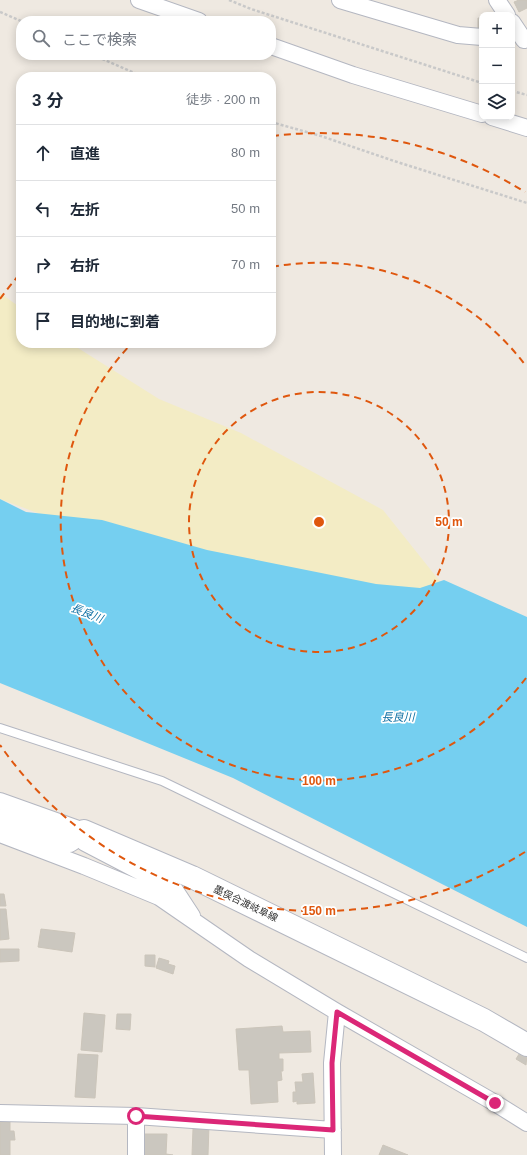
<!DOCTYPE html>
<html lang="ja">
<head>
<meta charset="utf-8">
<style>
	:root { --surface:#fff; --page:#f2f2f3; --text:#1f2937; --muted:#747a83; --line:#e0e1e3 }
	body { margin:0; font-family:Helvetica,"Noto Sans JP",sans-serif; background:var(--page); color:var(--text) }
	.controls { position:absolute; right:12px; top:12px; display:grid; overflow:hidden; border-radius:8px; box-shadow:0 2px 10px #0003 }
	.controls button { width:36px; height:36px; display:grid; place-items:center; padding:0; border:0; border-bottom:1px solid var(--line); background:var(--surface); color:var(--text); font:20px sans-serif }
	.stop { position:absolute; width:12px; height:12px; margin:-9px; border:3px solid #db2777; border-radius:50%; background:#fff }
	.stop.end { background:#db2777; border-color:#fff; box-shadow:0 1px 4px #0008 }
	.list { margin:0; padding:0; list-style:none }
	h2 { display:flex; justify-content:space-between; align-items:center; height:52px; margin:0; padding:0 16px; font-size:17px }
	h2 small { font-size:13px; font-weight:400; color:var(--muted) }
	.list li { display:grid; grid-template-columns:26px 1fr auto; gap:12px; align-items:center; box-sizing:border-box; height:56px; padding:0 16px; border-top:1px solid var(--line) }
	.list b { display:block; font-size:15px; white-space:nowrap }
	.list em { font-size:13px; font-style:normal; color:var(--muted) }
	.icon { flex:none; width:22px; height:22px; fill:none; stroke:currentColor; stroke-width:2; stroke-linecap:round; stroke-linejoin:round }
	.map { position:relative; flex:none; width:527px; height:1155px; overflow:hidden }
	.search { position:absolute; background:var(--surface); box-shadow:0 2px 10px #0003; left:16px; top:16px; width:260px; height:44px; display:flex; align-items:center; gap:10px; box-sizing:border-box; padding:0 14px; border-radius:16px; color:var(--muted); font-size:15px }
	.panel { position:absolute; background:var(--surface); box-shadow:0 2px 10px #0003; left:16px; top:72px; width:260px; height:276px; border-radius:16px }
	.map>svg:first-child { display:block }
</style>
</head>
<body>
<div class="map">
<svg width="527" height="1155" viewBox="0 0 527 1155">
	<rect width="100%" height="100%" fill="#efe9e1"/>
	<!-- sand -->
	<path fill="#f3ecc5" d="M0 293 21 308V343H70L159 399 241 433 383 510 442 584 411 596 43 515 0 499Z"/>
	<!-- water -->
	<path fill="#75cff0" d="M0 499 26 512 102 520 207 550 376 584 420 588 444 580 527 617V927L233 778 0 683Z"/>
	<!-- building -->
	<path fill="#cbc7bf" stroke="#cbc5ba" d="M519 0H527V8L519 12 514 2Z
		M478 18H482V31H478Z
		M0 894H4L6 906H0Z
		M0 909H6L9 939 0 940Z
		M41 929 75 933 72 952 38 947Z
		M0 949H19V961L0 962Z
		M145 955H155V967L145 966Z
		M159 958 169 961 168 964 175 966 173 974 156 968Z
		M84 1013 105 1015 102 1052 81 1050Z
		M117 1014H131L130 1030 116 1029Z
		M282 1026 283 1032 310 1031 311 1052 279 1053V1059H283V1071H281L282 1080 277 1081 278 1102 251 1104 249 1070H239L236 1029Z
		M521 1051 527 1055 526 1065 516 1059Z
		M78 1054 98 1055 95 1098 75 1097Z
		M313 1073 315 1103 297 1104V1101L293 1102V1092H296L295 1082H303L302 1074Z
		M0 1122H10V1131H14L15 1140H10V1155H0Z
		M199 1124 209 1125 208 1155H192L193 1129H198Z
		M140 1134H167L166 1154 173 1155H140Z
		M383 1145 408 1155H379Z"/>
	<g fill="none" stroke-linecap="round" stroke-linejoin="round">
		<!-- service casing -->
		<g stroke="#b4b7c1" stroke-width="10">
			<path id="service" d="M0 728 162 781 527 958"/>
		</g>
		<!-- minor casing -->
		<g stroke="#b4b7c1" stroke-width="18">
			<path id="minor" d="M139 0 199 21
				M340 0 458 35 482 37
				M497 0 507 15
				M512 22 524 40
				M271 46 353 75 482 114
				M492 117 527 128
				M0 801 84 831 85 843 175 890 192 916
				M0 834 84 866 159 897 249 959 337 1012 495 1103 527 1123
				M0 1113 136 1116 333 1130
				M136 1155V1116
				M333 1155 332 1063 337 1012"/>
		</g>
		<!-- secondary casing -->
		<g stroke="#b4b7c1" stroke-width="24">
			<path id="secondary" d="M0 820 69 841 84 831 192 877 484 1020 527 1045"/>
		</g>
		<!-- path -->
		<path stroke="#c9c9c9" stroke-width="2.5" stroke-dasharray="3 2" stroke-linecap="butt" d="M229 0 251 9 482 83
			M0 12 21 21
			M93 55 144 77
			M512 91 527 95
			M271 122 321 136 394 161 527 203"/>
		<!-- service -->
		<use href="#service" stroke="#fff" stroke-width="8"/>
		<!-- minor -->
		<use href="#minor" stroke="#fff" stroke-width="16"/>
		<!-- secondary -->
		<use href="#secondary" stroke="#fff" stroke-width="22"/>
	</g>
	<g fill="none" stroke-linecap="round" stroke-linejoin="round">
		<!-- route -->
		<path stroke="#db2777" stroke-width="5" d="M136 1116 333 1130 332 1063 337 1012 495 1103"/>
	</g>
	<!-- distance rings -->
	<g fill="none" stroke="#df570e" stroke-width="2" stroke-dasharray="7 5">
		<circle cx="319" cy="522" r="130"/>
		<path d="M526 678A259 259 0 1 1 131 344M272 267A259 259 0 0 1 526 366"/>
		<path d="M525 852A389 389 0 0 1 0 745M0 299A389 389 0 0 1 19 275M272 136A389 389 0 0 1 525 192"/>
	</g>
	<g text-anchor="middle" stroke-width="3.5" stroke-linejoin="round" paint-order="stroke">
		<!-- street labels -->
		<g font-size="10" fill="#2e2e2e" stroke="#fff">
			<text transform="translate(246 903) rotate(26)" y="4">墨俣合渡岐阜線</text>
		</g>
		<!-- water labels -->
		<g font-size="11" font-style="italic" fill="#0d6fa3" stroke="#fff">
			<text transform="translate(87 613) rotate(21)" y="4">長良川</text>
			<text x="398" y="721">長良川</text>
		</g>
	</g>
	<circle cx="319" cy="522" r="6" fill="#df570e" stroke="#fff" stroke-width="2"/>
	<g font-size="12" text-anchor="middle" font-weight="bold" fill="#df570e" stroke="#fff" stroke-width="3.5" stroke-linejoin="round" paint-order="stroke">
		<text x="449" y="526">50 m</text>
		<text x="319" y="785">100 m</text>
		<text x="319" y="915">150 m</text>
	</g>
</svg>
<div class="controls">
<button>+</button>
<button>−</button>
<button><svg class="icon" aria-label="layers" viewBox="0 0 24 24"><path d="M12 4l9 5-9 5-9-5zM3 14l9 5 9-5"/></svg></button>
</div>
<div class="stop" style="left:136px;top:1116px"></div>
<div class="stop end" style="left:495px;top:1103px"></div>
<div class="search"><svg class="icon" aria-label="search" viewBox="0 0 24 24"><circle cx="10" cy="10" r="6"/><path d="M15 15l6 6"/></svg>ここで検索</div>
<section class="panel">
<h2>3 分<small>徒歩 · 200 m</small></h2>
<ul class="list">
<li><svg class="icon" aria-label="ahead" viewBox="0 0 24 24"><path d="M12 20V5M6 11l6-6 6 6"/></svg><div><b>直進</b></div><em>80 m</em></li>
<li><svg class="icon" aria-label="left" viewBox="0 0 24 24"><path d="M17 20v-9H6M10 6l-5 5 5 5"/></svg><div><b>左折</b></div><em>50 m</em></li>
<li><svg class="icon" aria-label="right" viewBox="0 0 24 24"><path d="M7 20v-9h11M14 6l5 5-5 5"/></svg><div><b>右折</b></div><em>70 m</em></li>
<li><svg class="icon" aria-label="arrive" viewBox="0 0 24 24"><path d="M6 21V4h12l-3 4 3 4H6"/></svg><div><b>目的地に到着</b></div></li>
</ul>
</section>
</div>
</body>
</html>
